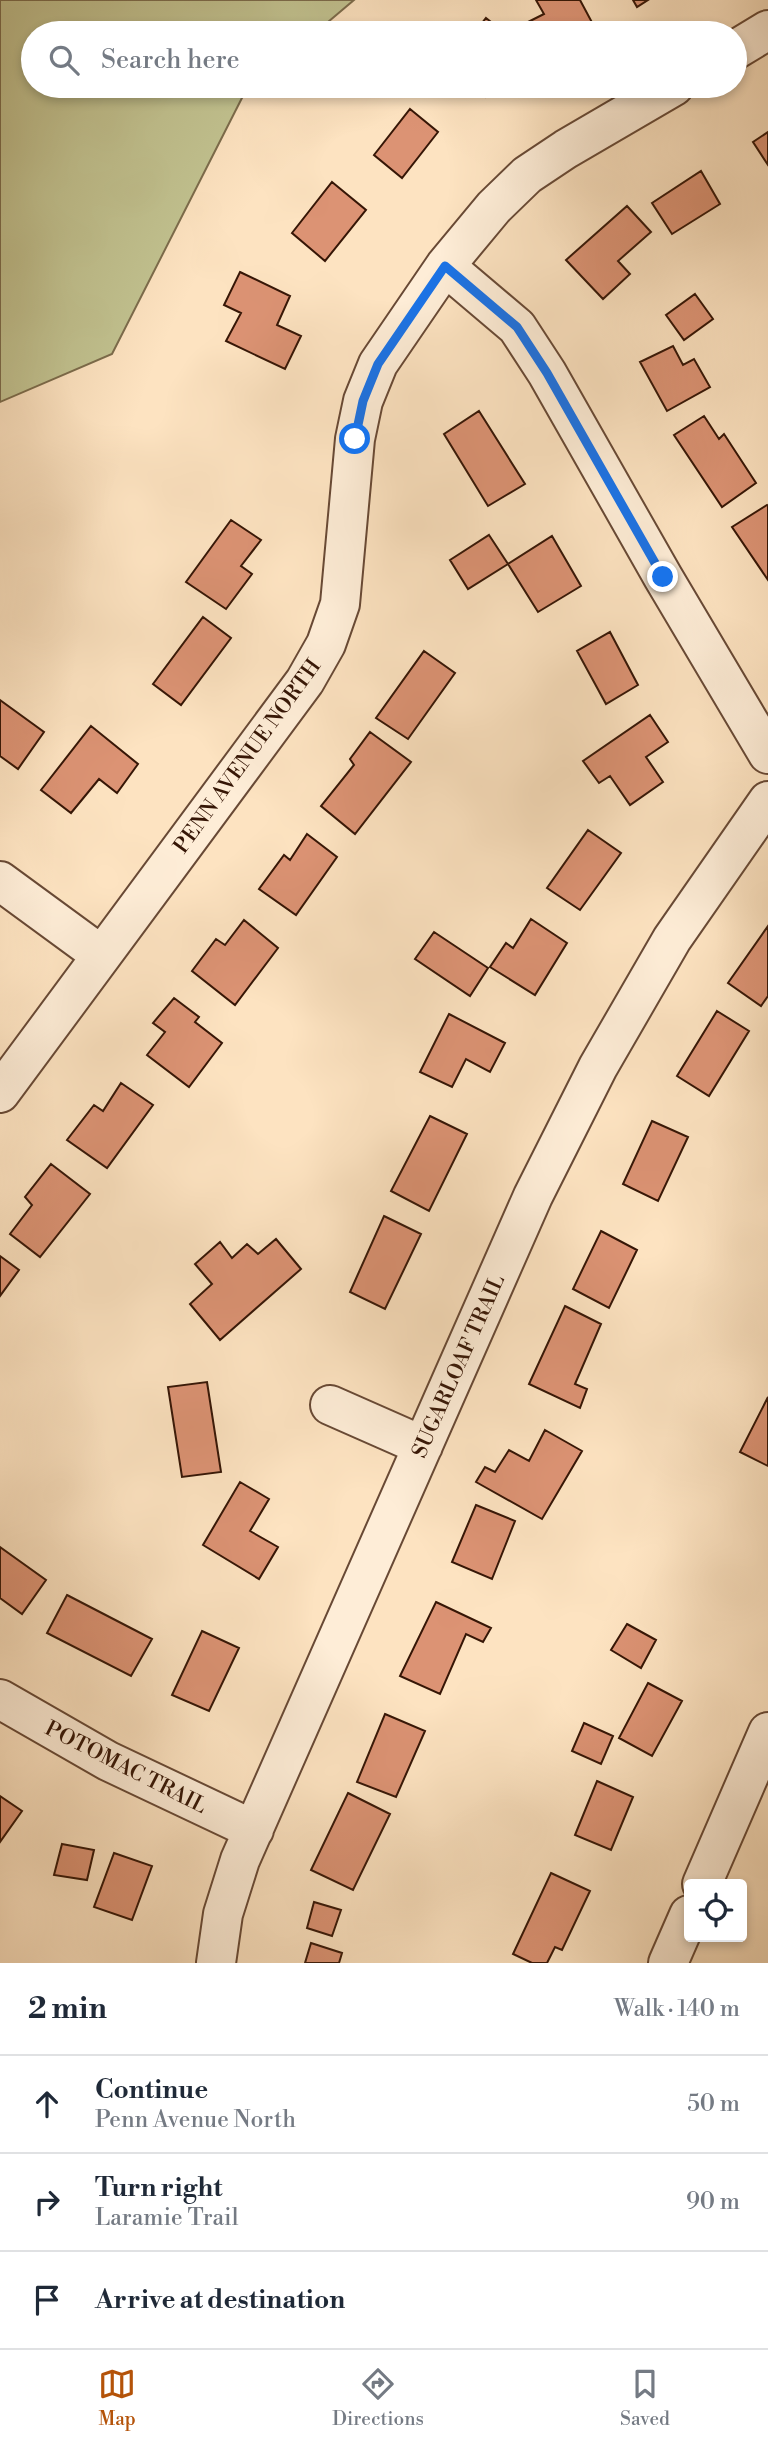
<!DOCTYPE html>
<html lang="en">
<head>
<meta charset="utf-8">
<style>
	:root { --surface:#fff; --page:#f6f6f7; --text:#1f2937; --muted:#747a83; --line:#e0e1e3; --accent:#b45309 }
	body { margin:0; font-family:"Libre Bodoni",serif; background:var(--page); color:var(--text) }
	.controls { position:absolute; right:21px; bottom:21px; display:grid; overflow:hidden; border-radius:7px; box-shadow:0 4px 10px #0003 }
	.controls button { width:63px; height:63px; display:grid; place-items:center; padding:0; border:0; border-bottom:2px solid var(--line); background:var(--surface); color:var(--text); font:35px sans-serif }
	.stop { position:absolute; width:21px; height:21px; margin:-16px; border:5px solid #1a73e8; border-radius:50%; background:#fff }
	.stop.end { background:#1a73e8; border-color:#fff; box-shadow:0 2px 7px #0008 }
	.list { margin:0; padding:0; list-style:none }
	h2 { display:flex; justify-content:space-between; align-items:center; height:91px; margin:0; padding:0 28px; font-size:30px }
	h2 small { font-size:23px; font-weight:400; color:var(--muted) }
	.list li { display:grid; grid-template-columns:46px 1fr auto; gap:21px; align-items:center; box-sizing:border-box; height:98px; padding:0 28px; border-top:2px solid var(--line) }
	.list b { display:block; font-size:26px; white-space:nowrap }
	.list p { margin:0; font-size:23px; white-space:nowrap; color:var(--muted) }
	.list em { font-size:23px; font-style:normal; color:var(--muted) }
	.icon { flex:none; width:38px; height:38px; fill:none; stroke:currentColor; stroke-width:2; stroke-linecap:round; stroke-linejoin:round }
	.map { position:relative; flex:none; width:768px; height:1963px; overflow:hidden }
	.search { position:absolute; background:var(--surface); box-shadow:0 4px 10px #0003; left:21px; right:21px; top:21px; height:77px; display:flex; align-items:center; gap:18px; box-sizing:border-box; padding:0 24px; border-radius:38px; color:var(--muted); font-size:26px }
	.sheet { height:385px; background:var(--surface) }
	nav { display:flex; justify-content:space-around; align-items:center; box-sizing:border-box; height:98px; border-top:2px solid var(--line); background:var(--surface); font-size:19px; color:var(--muted) }
	nav a { display:grid; justify-items:center; gap:4px }
	nav .on { color:var(--accent) }
	.map>svg:first-child { display:block }
</style>
</head>
<body>
<div class="map">
<svg width="768" height="1963" viewBox="0 0 768 1963">
	<rect width="100%" height="100%" fill="#fde3c1"/>
	<filter id="stains"><feTurbulence type="fractalNoise" baseFrequency=".00286" numOctaves="4"/><feColorMatrix values="0 0 0 0 .2 0 0 0 0 .09 0 0 0 0 .02 0 0 0 .5 -.17"/></filter>
	<radialGradient id="worn" r=".72"><stop offset=".6" stop-color="#630" stop-opacity="0"/><stop offset="1" stop-color="#630" stop-opacity=".3"/></radialGradient>
	<!-- green -->
	<path fill="#c2c391" stroke="#7c6c4c" stroke-width="2" d="M0 0H354L315 33H33V86H253L245 92 112 354 0 402Z"/>
	<!-- building -->
	<path fill="#dc9374" stroke="#361606" stroke-width="2" d="M536 0H580L595 28 585 33H529L524 24 544 14Z
		M633 0H648L637 7Z
		M486 18 505 33H474Z
		M470 86H495L485 97Z
		M410 109 438 132 402 178 374 155Z
		M768 132V165L753 142Z
		M701 171 720 204 672 234 652 203Z
		M332 182 366 210 325 261 292 233Z
		M627 206 651 232 618 261 630 274 603 299 566 260Z
		M240 272 290 296 277 325 301 336 285 369 226 341 241 313 224 305Z
		M695 294 713 319 684 340 666 315Z
		M673 346 683 365 694 359 710 387 667 411 640 362Z
		M479 411 525 484 488 506 444 434Z
		M704 416 719 439 724 434 756 483 722 507 674 435Z
		M767 505 768 506V580L732 527Z
		M231 520 261 540 241 566 252 574 226 609 186 582Z
		M489 535 508 564 468 589 450 560Z
		M552 536 581 586 538 612 508 564Z
		M203 617 231 638 181 705 153 684Z
		M610 632 638 685 606 704 577 651Z
		M424 651 455 673 408 739 376 718Z
		M0 700 44 732 18 769 0 756Z
		M650 715 668 742 646 757 663 782 630 805 610 776 599 783 583 761Z
		M91 726 138 764 117 793 99 779 71 813 41 790Z
		M370 732 411 762 355 834 321 806 354 765 350 759Z
		M588 830 621 853 580 910 547 888Z
		M307 834 337 857 296 915 259 889 284 855 290 860Z
		M531 919 567 943 535 995 490 967 506 943 513 948Z
		M244 920 278 948 235 1005 192 971 216 939 225 945Z
		M768 926V996L761 1006 728 983Z
		M434 932 488 968 470 996 415 959Z
		M174 998 199 1017 195 1022 222 1043 189 1087 147 1055 165 1032 153 1023Z
		M717 1011 749 1031 709 1096 677 1076Z
		M449 1014 505 1043 490 1072 466 1059 452 1087 420 1072Z
		M121 1083 153 1105 107 1168 67 1140 94 1105 103 1111Z
		M430 1116 467 1134 429 1211 391 1191Z
		M652 1121 688 1137 658 1201 623 1184Z
		M51 1164 90 1194 40 1257 10 1234 32 1205 25 1197Z
		M384 1216 421 1234 385 1309 350 1292Z
		M601 1231 637 1250 609 1308 573 1289Z
		M276 1239 301 1269 220 1340 190 1304 212 1284 195 1264 220 1242 232 1258 247 1244 258 1254Z
		M0 1256 19 1270 0 1296Z
		M565 1306 601 1324 575 1384 587 1389 580 1408 529 1384Z
		M207 1382 221 1472 182 1477 168 1387Z
		M768 1397V1466L740 1452Z
		M545 1430 582 1451 542 1519 476 1482 485 1467 495 1472 509 1450 529 1461Z
		M240 1482 269 1499 250 1531 278 1547 259 1579 203 1545Z
		M476 1505 515 1521 492 1579 452 1562Z
		M0 1547 46 1580 22 1614 0 1598Z
		M67 1595 152 1639 131 1676 47 1633Z
		M436 1602 491 1628 483 1642 466 1634 440 1694 400 1676Z
		M627 1624 656 1640 641 1668 611 1650Z
		M202 1631 239 1648 209 1711 172 1695Z
		M648 1683 682 1701 652 1756 619 1738Z
		M385 1714 425 1731 396 1797 357 1782Z
		M584 1723 613 1736 601 1764 572 1751Z
		M597 1781 633 1797 611 1850 575 1835Z
		M348 1793 390 1814 353 1890 311 1870Z
		M0 1796 22 1811 0 1842Z
		M62 1844 94 1850 87 1880 54 1875Z
		M114 1853 152 1866 132 1920 94 1907Z
		M551 1873 590 1891 562 1950 555 1947 547 1963H532L513 1954Z
		M314 1902 341 1910 332 1936 307 1928Z
		M311 1943 342 1953 339 1963H305Z"/>
	<g fill="none" stroke-linecap="round" stroke-linejoin="round">
		<!-- minor casing -->
		<g stroke="#684935" stroke-width="42">
			<path id="minor" d="M735 50 768 30
				M445 266 517 327 547 373 663 577 768 754
				M0 881 101 955
				M0 1093 305 681 326 644 340 604 355 439 363 401 378 364 445 266 494 207 527 175 566 149 674 86
				M330 1405 423 1446
				M0 1699 108 1761 254 1830
				M702 1884 768 1732
				M216 1963 223 1914 240 1860 533 1196 598 1067 672 939 768 801
				M668 1963 689 1915"/>
		</g>
		<!-- minor -->
		<use href="#minor" stroke="#feedd7" stroke-width="38"/>
	</g>
	<g fill="none" stroke-linecap="round" stroke-linejoin="round">
		<!-- route -->
		<path stroke="#1a73e8" stroke-width="9" d="M355 439 363 401 378 364 445 266 517 327 547 373 663 577"/>
	</g>
	<g text-anchor="middle" stroke-width="7" stroke-linejoin="round" paint-order="stroke">
		<!-- street labels -->
		<g font-size="21" fill="#361606" stroke="#feedd7">
			<text transform="translate(247 756) rotate(-54)" y="7">PENN AVENUE NORTH</text>
			<text transform="translate(458 1366) rotate(-66)" y="7">SUGARLOAF TRAIL</text>
			<text transform="translate(126 1767) rotate(27)" y="7">POTOMAC TRAIL</text>
		</g>
	</g>
	<rect width="100%" height="100%" filter="url(#stains)"/>
	<rect width="100%" height="100%" fill="url(#worn)"/>
</svg>
<div class="controls">
<button><svg class="icon" aria-label="locate" viewBox="0 0 24 24"><circle cx="12" cy="12" r="6"/><path d="M12 2v4M12 18v4M2 12h4M18 12h4"/></svg></button>
</div>
<div class="stop" style="left:355px;top:439px"></div>
<div class="stop end" style="left:663px;top:577px"></div>
<div class="search"><svg class="icon" aria-label="search" viewBox="0 0 24 24"><circle cx="10" cy="10" r="6"/><path d="M15 15l6 6"/></svg>Search here</div>
</div>
<section class="sheet">
<h2>2 min<small>Walk · 140 m</small></h2>
<ul class="list">
<li><svg class="icon" aria-label="ahead" viewBox="0 0 24 24"><path d="M12 20V5M6 11l6-6 6 6"/></svg><div><b>Continue</b><p>Penn Avenue North</p></div><em>50 m</em></li>
<li><svg class="icon" aria-label="right" viewBox="0 0 24 24"><path d="M7 20v-9h11M14 6l5 5-5 5"/></svg><div><b>Turn right</b><p>Laramie Trail</p></div><em>90 m</em></li>
<li><svg class="icon" aria-label="arrive" viewBox="0 0 24 24"><path d="M6 21V4h12l-3 4 3 4H6"/></svg><div><b>Arrive at destination</b></div></li>
</ul>
</section>
<nav>
<a class="on"><svg class="icon" aria-label="map" viewBox="0 0 24 24"><path d="M3 6l6-2 6 2 6-2v14l-6 2-6-2-6 2zM9 4v14M15 6v14"/></svg>Map</a>
<a><svg class="icon" aria-label="directions" viewBox="0 0 24 24"><path d="M12 3l9 9-9 9-9-9zM9 14v-3h6M13 9l2 2-2 2"/></svg>Directions</a>
<a><svg class="icon" aria-label="saved" viewBox="0 0 24 24"><path d="M7 4h10v16l-5-4-5 4z"/></svg>Saved</a>
</nav>
</body>
</html>
